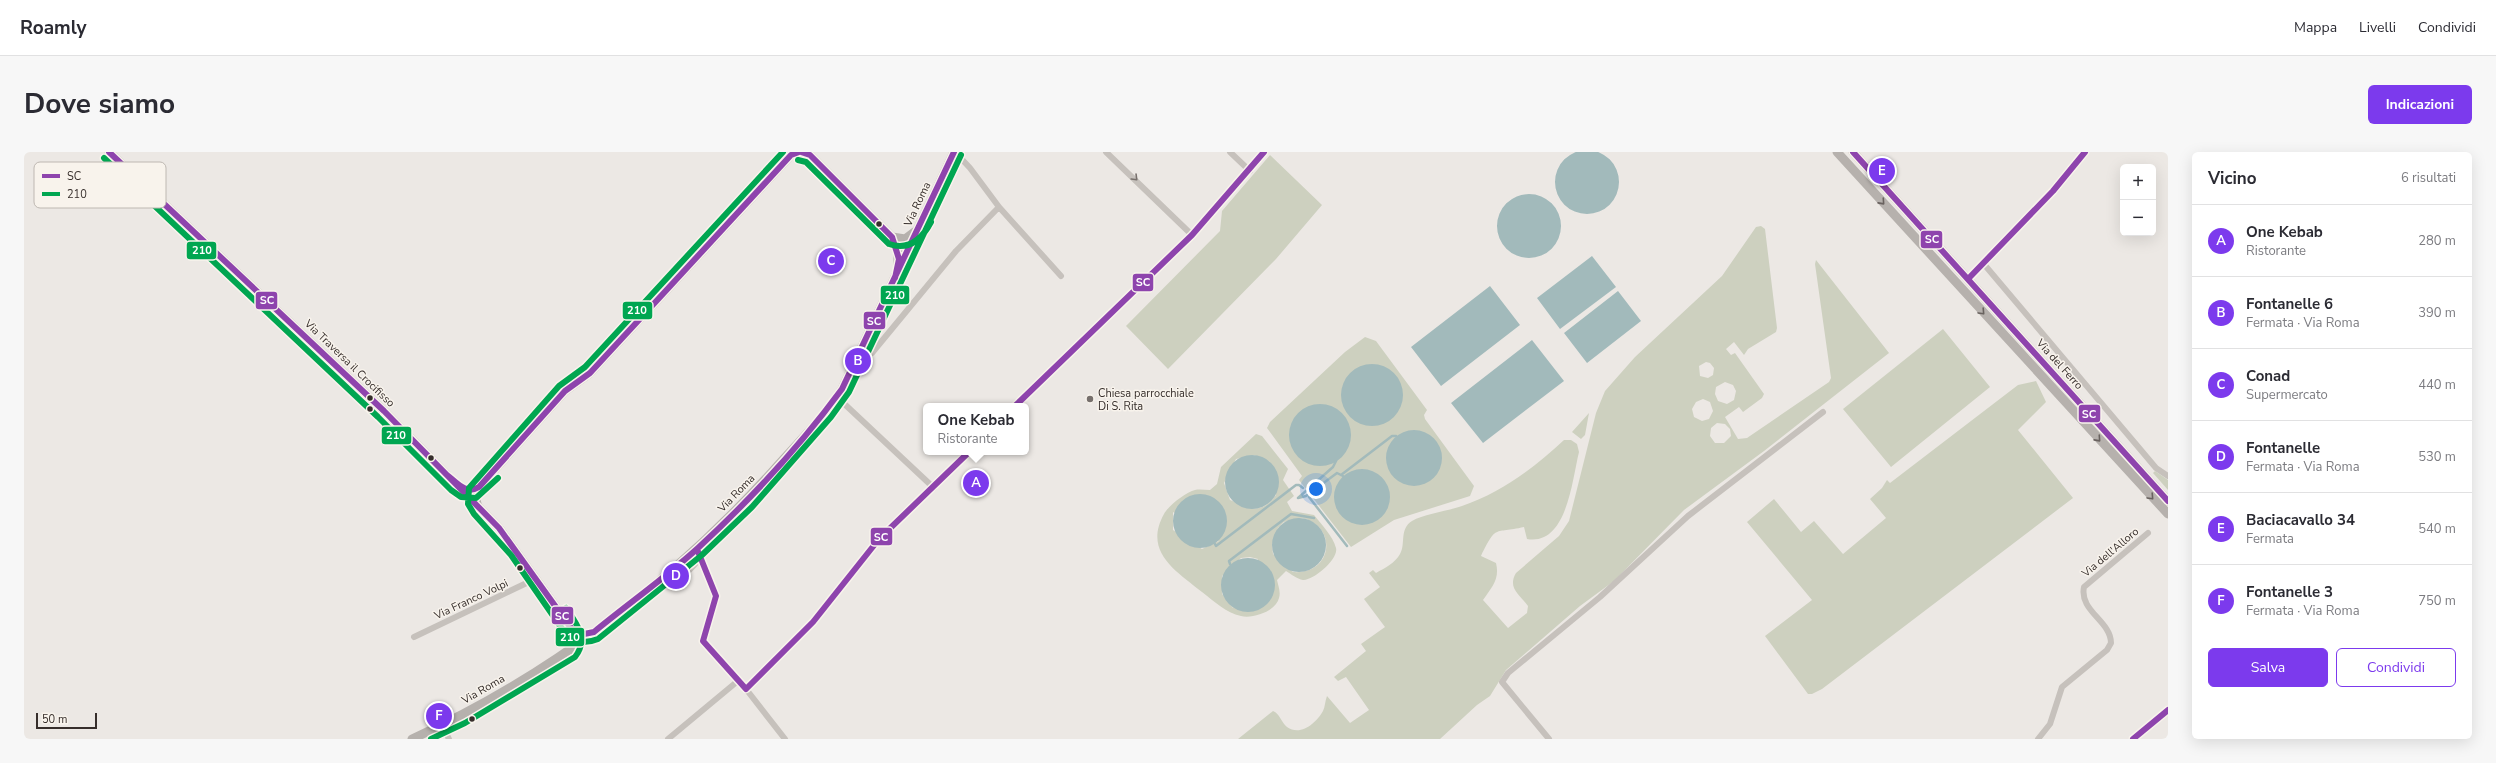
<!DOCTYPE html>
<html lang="it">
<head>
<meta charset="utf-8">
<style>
	:root { --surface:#fff; --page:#f7f7f7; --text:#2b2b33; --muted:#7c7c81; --line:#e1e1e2; --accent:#7c3aed }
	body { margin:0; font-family:"Nunito Sans",sans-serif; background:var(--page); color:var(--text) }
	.controls { position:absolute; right:12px; top:12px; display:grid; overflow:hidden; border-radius:6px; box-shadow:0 4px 16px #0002 }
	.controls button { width:36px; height:36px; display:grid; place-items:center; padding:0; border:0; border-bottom:1px solid var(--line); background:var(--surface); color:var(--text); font:20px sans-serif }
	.scale { position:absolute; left:12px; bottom:10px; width:61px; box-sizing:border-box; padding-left:4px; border:2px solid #362e2b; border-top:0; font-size:11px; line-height:14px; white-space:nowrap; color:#362e2b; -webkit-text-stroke:3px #f8f3ec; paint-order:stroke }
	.you { position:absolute; left:1292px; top:337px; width:14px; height:14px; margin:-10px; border:3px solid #fff; border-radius:50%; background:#1a73e8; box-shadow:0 0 0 6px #1a73e833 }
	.badge { display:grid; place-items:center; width:26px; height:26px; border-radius:50%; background:var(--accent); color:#fff; font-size:13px; font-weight:700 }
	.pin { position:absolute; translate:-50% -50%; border:2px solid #fff; box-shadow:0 1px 4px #0006 }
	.popup { position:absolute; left:899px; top:251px; width:106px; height:52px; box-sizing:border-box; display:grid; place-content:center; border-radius:6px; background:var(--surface); filter:drop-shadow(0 1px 3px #0005); font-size:13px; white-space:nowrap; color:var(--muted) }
	.popup b { font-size:15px; color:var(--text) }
	.popup::after { content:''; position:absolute; left:50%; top:100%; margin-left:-8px; border:8px solid transparent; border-top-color:var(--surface) }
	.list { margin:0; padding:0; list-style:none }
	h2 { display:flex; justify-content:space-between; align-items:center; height:52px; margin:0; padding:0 16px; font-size:17px }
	h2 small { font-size:13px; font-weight:400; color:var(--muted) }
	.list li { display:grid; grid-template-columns:26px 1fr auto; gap:12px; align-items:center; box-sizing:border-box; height:72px; padding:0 16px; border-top:1px solid var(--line) }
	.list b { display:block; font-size:15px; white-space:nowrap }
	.list p { margin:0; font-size:13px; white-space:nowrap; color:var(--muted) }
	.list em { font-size:13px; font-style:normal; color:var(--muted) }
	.actions { display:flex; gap:8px; padding:12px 16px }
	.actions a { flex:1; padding:9px 0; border:1px solid var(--accent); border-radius:6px; text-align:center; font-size:14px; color:var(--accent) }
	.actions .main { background:var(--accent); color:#fff }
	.map { position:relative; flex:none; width:2144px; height:587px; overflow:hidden; border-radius:6px }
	header { display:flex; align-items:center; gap:24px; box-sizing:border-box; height:56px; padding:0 20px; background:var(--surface); border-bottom:1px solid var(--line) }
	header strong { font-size:19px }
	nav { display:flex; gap:22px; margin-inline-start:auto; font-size:14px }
	.intro { display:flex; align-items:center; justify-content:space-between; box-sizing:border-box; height:96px; padding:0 24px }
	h1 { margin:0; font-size:28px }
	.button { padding:10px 18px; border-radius:6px; background:var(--accent); color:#fff; font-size:14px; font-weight:700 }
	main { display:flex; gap:24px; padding:0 24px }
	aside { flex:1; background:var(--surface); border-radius:6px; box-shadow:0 4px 16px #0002 }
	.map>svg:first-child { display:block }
</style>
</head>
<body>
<header>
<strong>Roamly</strong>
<nav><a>Mappa</a><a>Livelli</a><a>Condividi</a></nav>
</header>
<div class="intro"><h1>Dove siamo</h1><a class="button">Indicazioni</a></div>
<main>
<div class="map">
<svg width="2144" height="587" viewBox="0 0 2144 587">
	<rect width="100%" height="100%" fill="#ece8e4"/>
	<!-- green -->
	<path fill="#cdd0bf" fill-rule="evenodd" d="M1246 3 1298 53 1252 107 1144 217 1102 174 1196 79 1198 59Z
		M1737 74 1741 77 1753 176 1752 180 1724 197 1720 203 1710 190 1702 197 1707 203 1711 201 1740 242 1738 246 1719 260 1715 255 1701 265 1714 287 1723 286 1805 230 1807 226 1791 112 1792 108 1865 201 1740 299 1660 358 1590 429 1556 454 1482 518 1466 544 1453 553 1416 587H1214L1249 559C1256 562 1257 570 1263 575 1277 585 1293 570 1299 559 1301 555 1301 549 1303 544L1326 571 1345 558 1322 525 1314 529 1310 525 1342 499 1337 492 1361 475 1340 447 1356 435 1345 421 1349 418 1352 421C1361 416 1371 411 1376 402 1382 392 1375 377 1388 369 1400 362 1424 359 1438 354 1477 341 1510 316 1540 288H1547L1553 292 1555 300C1548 328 1543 394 1503 387L1500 375C1469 382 1473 372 1457 404L1472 411C1476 427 1468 435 1459 448L1484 476 1503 461 1504 454C1496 443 1483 436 1492 421L1535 384 1545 369 1572 261 1581 239 1611 205 1698 124 1732 75ZM1682 210 1686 211 1690 216 1689 223 1684 226 1676 224 1675 214ZM1701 230 1709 233 1712 239 1710 248 1703 252 1694 249 1691 242 1692 235ZM1679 247 1686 250 1689 259 1685 267 1678 269 1670 265 1668 257 1672 250ZM1693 271 1701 272 1706 277 1707 284 1700 291H1691L1686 284 1687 276Z
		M1919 177 1966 235 1867 315 1819 257Z
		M1341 185 1352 189 1403 258 1400 263 1401 267 1450 334 1446 344 1370 368 1327 395 1275 328 1278 324 1243 276 1246 270 1321 200Z
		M2012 229 2022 250 1994 278 2049 346 1798 537 1788 542H1784L1741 484 1788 448 1723 370 1750 347 1777 380 1790 369 1819 402 1862 366 1846 347 1858 336 1863 328 1866 331 1994 233Z
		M1565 261 1561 283 1557 287 1548 280Z
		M1232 282 1238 284 1264 317 1259 328 1270 344 1263 350 1268 359 1290 363C1297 372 1309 384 1312 396 1315 407 1289 429 1279 428 1273 427 1267 422 1262 419L1253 428C1254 433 1257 440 1255 446 1252 459 1229 467 1217 464 1202 461 1190 449 1178 440 1152 419 1119 400 1140 362 1144 354 1162 340 1171 338 1175 337 1181 338 1186 338L1193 332 1197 315ZM1230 303 1246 310 1252 343C1236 364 1226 356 1206 348L1200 331 1212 307ZM1149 360 1195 389 1178 397 1149 378ZM1278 366C1315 375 1308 423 1269 420L1249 402 1248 393 1254 376 1260 370ZM1226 405 1234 407 1209 456 1198 442V424L1217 406Z
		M2131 319 2144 328V338L2129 321Z"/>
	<!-- water -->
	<path fill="#a2babb" d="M1531 30a32 32 0 1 1 64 0a32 32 0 1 1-64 0Z
		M1473 74a32 32 0 1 1 64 0a32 32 0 1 1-64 0Z
		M1568 104 1592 135 1536 177 1513 146Z
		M1466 134 1496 173 1417 234 1387 195Z
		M1594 139 1617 169 1563 211 1540 181Z
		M1508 188 1540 229 1459 291 1427 251Z
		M1317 243a31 31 0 1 1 62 0a31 31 0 1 1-62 0Z
		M1265 283a31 31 0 1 1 62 0a31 31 0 1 1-62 0Z
		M1362 306a28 28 0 1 1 56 0a28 28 0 1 1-56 0Z
		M1201 330a27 27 0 1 1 54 0a27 27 0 1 1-54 0Z
		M1310 345a28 28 0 1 1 56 0a28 28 0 1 1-56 0Z
		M1149 369a27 27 0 1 1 54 0a27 27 0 1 1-54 0Z
		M1248 393a27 27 0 1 1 54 0a27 27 0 1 1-54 0Z
		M1197 433a27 27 0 1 1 54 0a27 27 0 1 1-54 0Z"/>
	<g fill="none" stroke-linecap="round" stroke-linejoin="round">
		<!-- stream -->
		<path stroke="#a2babb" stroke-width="2.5" d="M1317 323 1368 284H1372
			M1285 345 1323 394
			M1274 346 1282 344 1313 321 1319 324
			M1274 346 1309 315 1312 309
			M1191 392 1192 394 1272 333H1275L1279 336
			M1206 412 1205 409 1267 362 1290 366"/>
		<!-- street -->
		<path stroke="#c6c1bc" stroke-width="6" d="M1082 0 1168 83
			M1206 0 1226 19
			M975 55 1037 124
			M1959 111 2132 316 2144 324
			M1944 127 2029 39 2061 0
			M835 198 841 201H848L932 99 975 55 946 16 931 0
			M813 245 910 336
			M991 254 1168 83 1240 0
			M673 397 692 444 679 489 722 537 761 587
			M629 434C652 432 662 424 676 406
			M390 485 511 427
			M722 537 789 470 855 387 945 300
			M418 573 425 587
			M644 587 715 528
			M1525 587 1478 530 1484 521 1576 445 1664 364 1799 260
			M2014 587 2026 572 2038 535 2083 498 2087 491C2087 469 2055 459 2060 435L2124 381
			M2109 587 2144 558"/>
		<!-- secondary -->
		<path stroke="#b6b1ad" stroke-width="9" d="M85 0 360 259 475 376 547 476 551 489 546 498
			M777 0 786 3 868 85 874 101V116
			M1813 0 2144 362
			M1829 0 2144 349
			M868 85 881 87 893 78
			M454 355 451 345 455 335 541 239 566 221 767 3 775 0
			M388 587C525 525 647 431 748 320 772 293 798 267 818 237L930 0"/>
		<!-- bus-1 casing -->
		<g stroke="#f8f3ec" stroke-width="9">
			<path id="bus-1" d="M85 0 360 259 475 376 547 476 560 482 570 480C604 452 641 426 674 396 726 348 776 294 818 237L930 0
				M777 0 786 3 868 85 875 107 871 126
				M1829 0 2144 349
				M1944 127 2029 39 2061 0
				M991 254 1168 83 1240 0
				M423 323C433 331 442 343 455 335L541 239 566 221 767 3 775 0
				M673 397 692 444 679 489 722 537 789 470 855 387 945 300
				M2109 587 2144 558"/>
		</g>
		<!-- bus-2 casing -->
		<g stroke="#f8f3ec" stroke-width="9">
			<path id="bus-2" d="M759 0 561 215 535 234 445 336 444 352 450 362 487 403 541 481C551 490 562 492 574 487L678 403 728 355 807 265 825 240 937 3
				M80 6 354 265 427 338 437 345 452 346 474 326
				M774 8 782 10 865 92C885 99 898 87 907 70
				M407 587 441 571 551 505C565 487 553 472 542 456"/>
		</g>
		<!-- bus-1 -->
		<use href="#bus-1" stroke="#8e44ad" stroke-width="6"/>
		<!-- bus-2 -->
		<use href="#bus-2" stroke="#00a651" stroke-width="6"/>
	</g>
	<!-- one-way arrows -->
	<defs><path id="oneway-chevron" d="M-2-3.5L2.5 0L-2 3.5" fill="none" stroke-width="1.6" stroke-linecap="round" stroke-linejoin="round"/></defs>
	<use stroke="#77706c" href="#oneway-chevron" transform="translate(1111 26) rotate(45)"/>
	<g stroke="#69625f">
		<use href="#oneway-chevron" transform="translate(1858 50) rotate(48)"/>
		<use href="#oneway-chevron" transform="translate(1958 160) rotate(47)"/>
		<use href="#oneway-chevron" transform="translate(2074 287) rotate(48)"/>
		<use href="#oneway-chevron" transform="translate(2127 345) rotate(47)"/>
	</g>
	<!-- markers -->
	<g fill="#362e2b" stroke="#f8f3ec" stroke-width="1.5">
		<circle cx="855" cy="72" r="3.5"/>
		<circle cx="346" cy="246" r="3.5"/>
		<circle cx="346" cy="257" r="3.5"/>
		<circle cx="407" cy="306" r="3.5"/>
		<circle cx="496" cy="416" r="3.5"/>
		<circle cx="448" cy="567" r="3.5"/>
	</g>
	<circle fill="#766f6c" stroke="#f8f3ec" stroke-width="1.5" cx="1066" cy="247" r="4"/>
	<g text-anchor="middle" stroke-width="3" stroke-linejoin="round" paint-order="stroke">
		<!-- street labels -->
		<g font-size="11" fill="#362e2b" stroke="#f8f3ec">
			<text transform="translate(893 52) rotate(-65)" y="4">Via Roma</text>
			<text transform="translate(326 211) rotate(44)" y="4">Via Traversa il Crocifisso</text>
			<text transform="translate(2036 212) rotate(48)" y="4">Via del Ferro</text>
			<text transform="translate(712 341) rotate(-46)" y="4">Via Roma</text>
			<text transform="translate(2086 400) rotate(-40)" y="4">Via dell'Alloro</text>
			<text transform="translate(447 447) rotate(-25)" y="4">Via Franco Volpi</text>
			<text transform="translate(459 537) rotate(-30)" y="4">Via Roma</text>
		</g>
		<!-- poi labels -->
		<g font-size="11" fill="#362e2b" stroke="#f8f3ec" text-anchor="start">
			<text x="1074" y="245">Chiesa parrocchiale<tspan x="1074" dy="13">Di S. Rita</tspan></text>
		</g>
	</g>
	<!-- legend -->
	<rect x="10" y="10" width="132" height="46" rx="6" fill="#f8f3ec" stroke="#beb8b2" stroke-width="1"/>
	<rect x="18" y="22" width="18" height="4" fill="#8e44ad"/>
	<rect x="18" y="40" width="18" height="4" fill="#00a651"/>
	<g font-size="11" fill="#362e2b">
		<text x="43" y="28">SC</text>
		<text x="43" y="46">210</text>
	</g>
	<g stroke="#f8f3ec" stroke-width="1.5">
		<rect x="1896" y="78" width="23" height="19" rx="4" fill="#8e44ad"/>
		<rect x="162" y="89" width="31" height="19" rx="4" fill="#00a651"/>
		<rect x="1108" y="121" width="22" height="19" rx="4" fill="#8e44ad"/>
		<rect x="856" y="133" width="30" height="20" rx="4" fill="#00a651"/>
		<rect x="231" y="139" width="23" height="19" rx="4" fill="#8e44ad"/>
		<rect x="598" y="149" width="31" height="19" rx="4" fill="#00a651"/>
		<rect x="839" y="159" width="23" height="19" rx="4" fill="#8e44ad"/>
		<rect x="2054" y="252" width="23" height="19" rx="4" fill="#8e44ad"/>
		<rect x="357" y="274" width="31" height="19" rx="4" fill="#00a651"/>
		<rect x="846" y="375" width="23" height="19" rx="4" fill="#8e44ad"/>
		<rect x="527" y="454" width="23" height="19" rx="4" fill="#8e44ad"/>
		<rect x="531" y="475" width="30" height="20" rx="4" fill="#00a651"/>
	</g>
	<g font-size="11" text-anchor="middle" font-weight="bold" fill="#fff">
		<text x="1908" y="91">SC</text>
		<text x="178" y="102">210</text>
		<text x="1119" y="134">SC</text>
		<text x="871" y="147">210</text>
		<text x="243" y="152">SC</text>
		<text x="613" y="162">210</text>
		<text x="850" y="173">SC</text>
		<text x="2065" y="266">SC</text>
		<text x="372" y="287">210</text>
		<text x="857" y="389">SC</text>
		<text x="538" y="468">SC</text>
		<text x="546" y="489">210</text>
	</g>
</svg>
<div class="controls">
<button>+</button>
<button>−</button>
</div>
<div class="scale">50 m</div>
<div class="you"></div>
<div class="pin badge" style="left:952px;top:331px">A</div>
<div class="popup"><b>One Kebab</b>Ristorante</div>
<div class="pin badge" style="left:834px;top:209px">B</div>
<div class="pin badge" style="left:807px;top:109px">C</div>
<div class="pin badge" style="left:652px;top:424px">D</div>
<div class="pin badge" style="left:1858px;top:19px">E</div>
<div class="pin badge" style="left:415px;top:564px">F</div>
</div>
<aside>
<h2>Vicino<small>6 risultati</small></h2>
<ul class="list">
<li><span class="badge">A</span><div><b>One Kebab</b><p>Ristorante</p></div><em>280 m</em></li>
<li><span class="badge">B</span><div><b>Fontanelle 6</b><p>Fermata · Via Roma</p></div><em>390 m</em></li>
<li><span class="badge">C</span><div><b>Conad</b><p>Supermercato</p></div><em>440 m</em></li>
<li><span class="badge">D</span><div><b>Fontanelle</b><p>Fermata · Via Roma</p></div><em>530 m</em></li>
<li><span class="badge">E</span><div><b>Baciacavallo 34</b><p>Fermata</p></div><em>540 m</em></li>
<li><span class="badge">F</span><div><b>Fontanelle 3</b><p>Fermata · Via Roma</p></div><em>750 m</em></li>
</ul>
<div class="actions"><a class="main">Salva</a><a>Condividi</a></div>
</aside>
</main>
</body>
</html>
